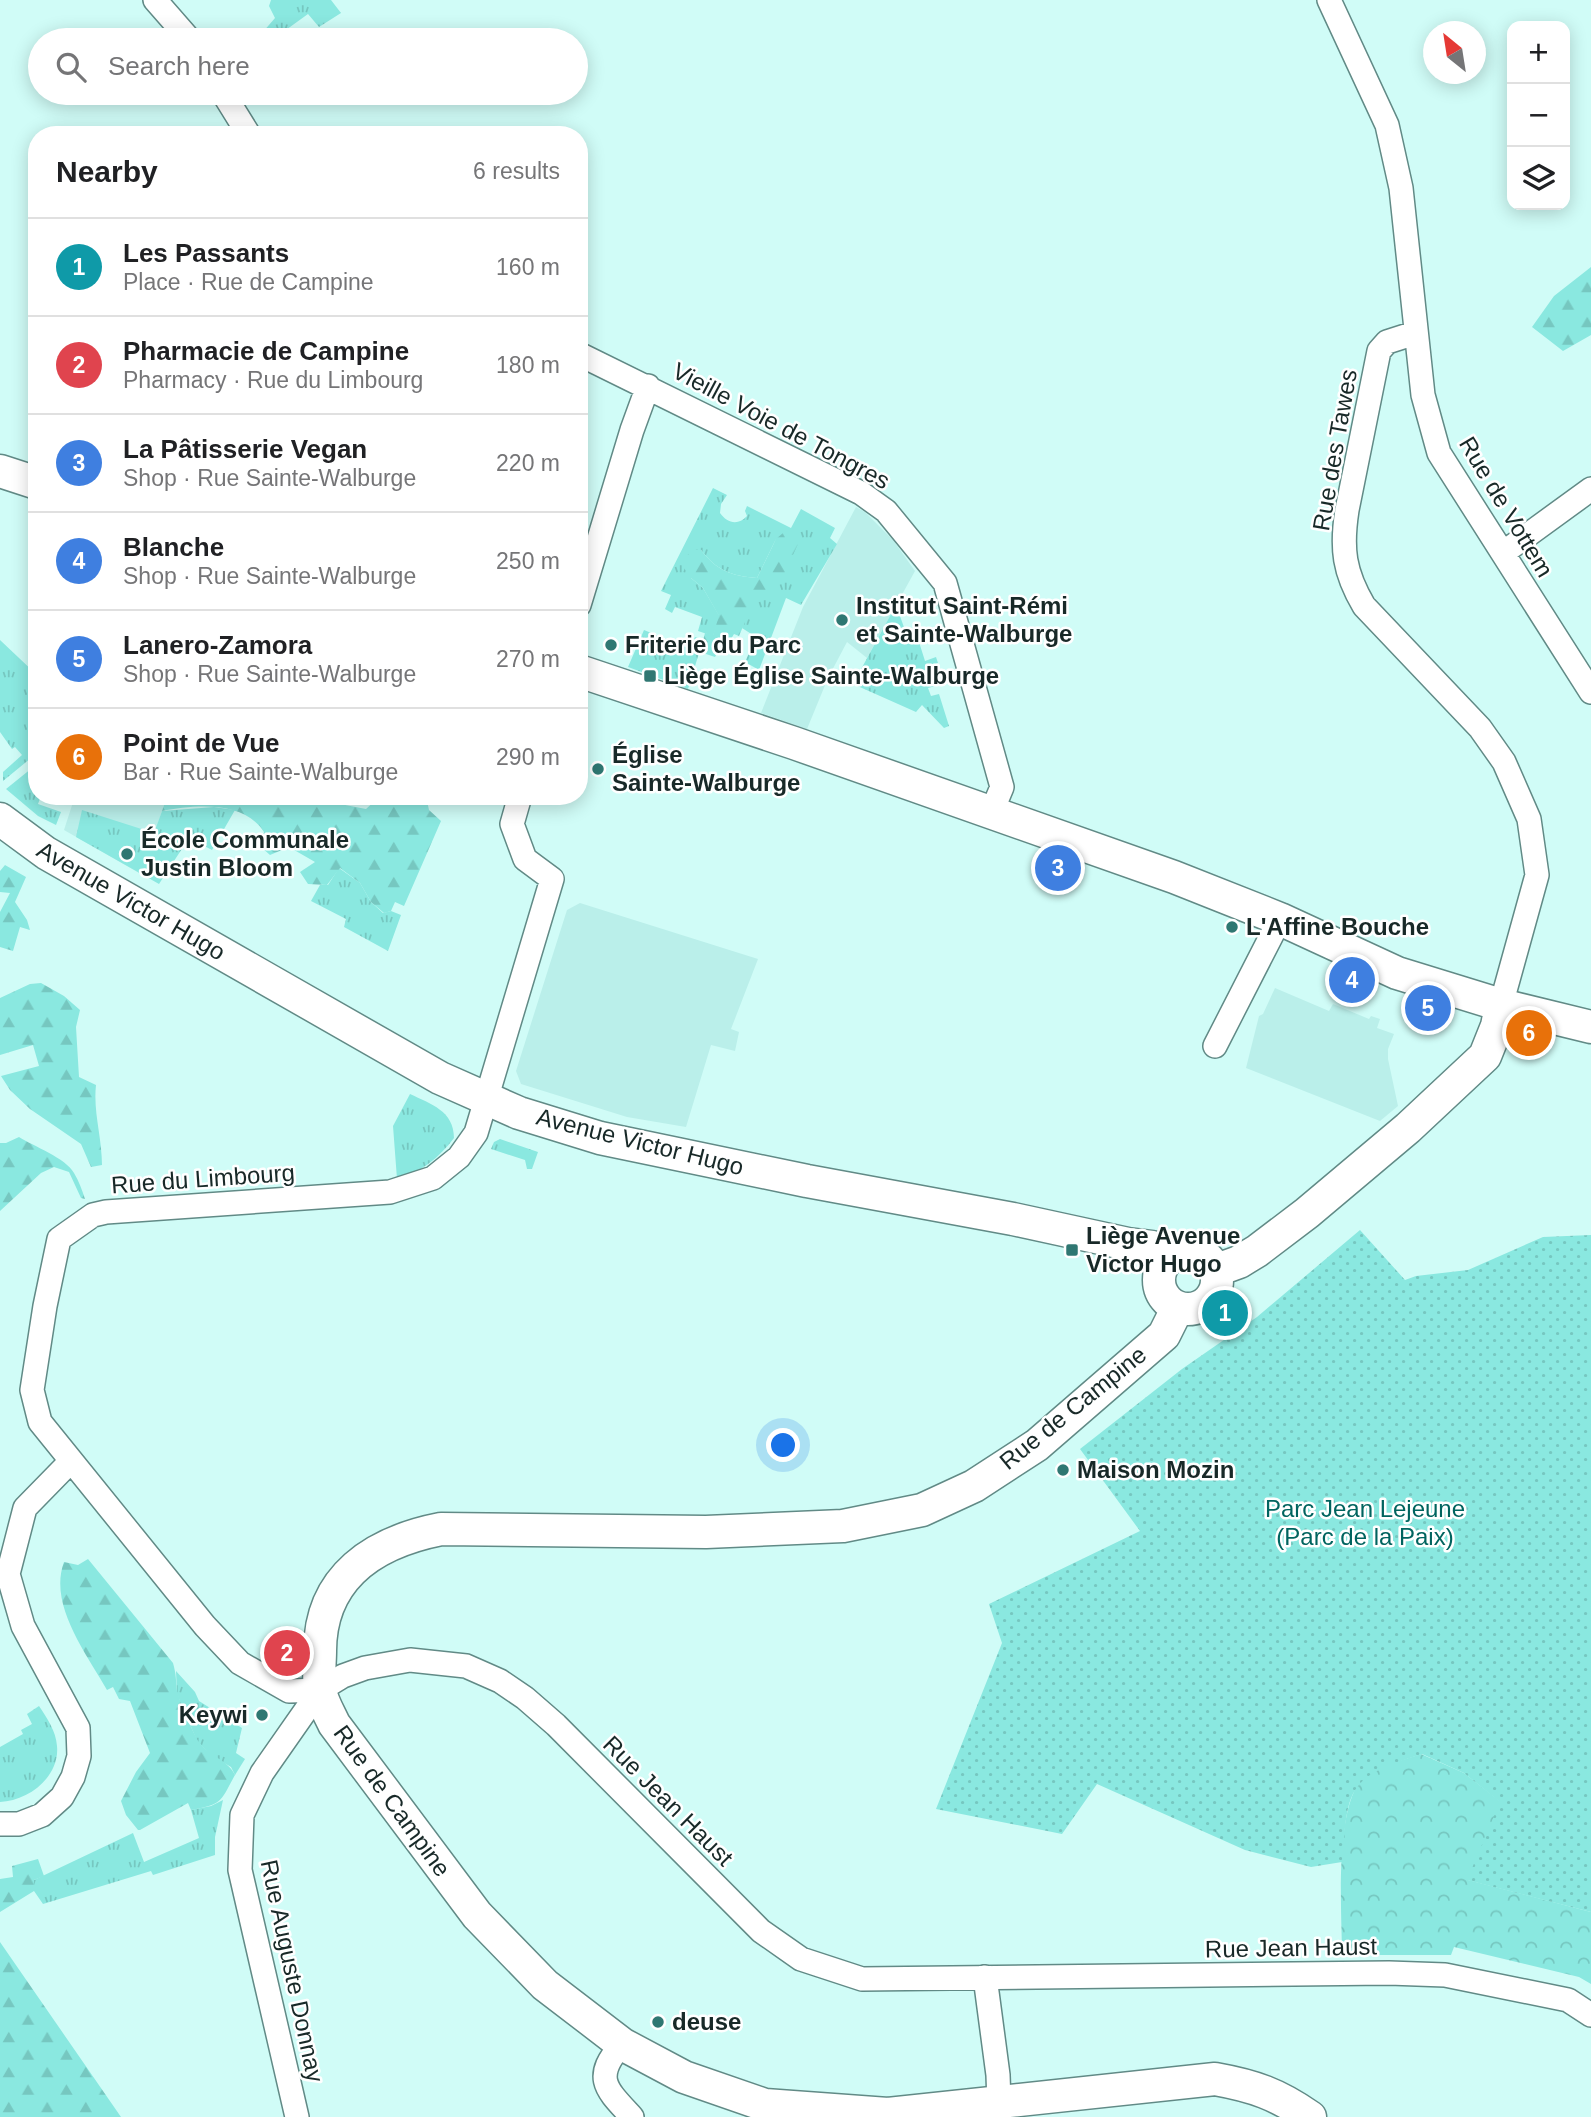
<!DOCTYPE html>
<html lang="en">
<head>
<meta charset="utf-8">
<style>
	:root { --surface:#fff; --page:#f2f2f2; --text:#202124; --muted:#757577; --line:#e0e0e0; --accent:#d93025 }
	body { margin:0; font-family:Arial,sans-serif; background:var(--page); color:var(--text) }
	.controls { position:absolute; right:21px; top:21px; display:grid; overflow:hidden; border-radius:14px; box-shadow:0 4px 18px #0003 }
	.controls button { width:63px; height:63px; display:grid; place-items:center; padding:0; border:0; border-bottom:2px solid var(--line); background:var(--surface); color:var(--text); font:35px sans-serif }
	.compass { position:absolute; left:1423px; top:21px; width:63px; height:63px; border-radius:50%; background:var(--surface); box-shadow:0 4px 18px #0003; rotate:330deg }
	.you { position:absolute; left:784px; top:1446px; width:24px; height:24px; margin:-18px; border:5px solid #fff; border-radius:50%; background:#1a73e8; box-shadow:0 0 0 10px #1a73e833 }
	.badge { display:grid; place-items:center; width:46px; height:46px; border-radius:50%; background:var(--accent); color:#fff; font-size:23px; font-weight:700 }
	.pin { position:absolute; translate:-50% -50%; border:4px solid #fff; box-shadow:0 2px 7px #0006 }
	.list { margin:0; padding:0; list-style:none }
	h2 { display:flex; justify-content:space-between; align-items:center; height:91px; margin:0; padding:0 28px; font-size:30px }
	h2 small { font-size:23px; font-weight:400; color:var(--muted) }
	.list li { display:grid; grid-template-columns:46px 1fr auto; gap:21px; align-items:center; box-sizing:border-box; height:98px; padding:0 28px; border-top:2px solid var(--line) }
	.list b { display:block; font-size:26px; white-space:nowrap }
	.list p { margin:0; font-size:23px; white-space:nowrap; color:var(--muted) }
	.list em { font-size:23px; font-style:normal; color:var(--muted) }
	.icon { flex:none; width:38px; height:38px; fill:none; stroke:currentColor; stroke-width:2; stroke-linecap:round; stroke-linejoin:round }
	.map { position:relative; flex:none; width:1591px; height:2117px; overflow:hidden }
	.search { position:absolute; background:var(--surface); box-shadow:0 4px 18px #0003; left:28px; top:28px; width:560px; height:77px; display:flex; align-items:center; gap:18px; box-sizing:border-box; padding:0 24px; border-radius:38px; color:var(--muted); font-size:26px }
	.panel { position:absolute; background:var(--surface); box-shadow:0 4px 18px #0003; left:28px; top:126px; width:560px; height:679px; border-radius:28px }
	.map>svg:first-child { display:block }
</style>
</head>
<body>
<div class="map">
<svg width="1591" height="2117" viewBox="0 0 1591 2117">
	<defs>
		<pattern id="grass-tufts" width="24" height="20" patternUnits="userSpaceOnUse" patternTransform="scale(1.75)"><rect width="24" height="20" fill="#8ae8e0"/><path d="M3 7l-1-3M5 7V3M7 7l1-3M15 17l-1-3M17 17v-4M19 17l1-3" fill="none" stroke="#76c7c0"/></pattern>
		<pattern id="forest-firs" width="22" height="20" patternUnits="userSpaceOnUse" patternTransform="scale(1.75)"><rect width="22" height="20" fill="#8ae8e0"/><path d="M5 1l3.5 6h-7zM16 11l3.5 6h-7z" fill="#76c7c0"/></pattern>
		<pattern id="park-crowns" width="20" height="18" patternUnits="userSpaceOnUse" patternTransform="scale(1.75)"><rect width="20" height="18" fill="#8ae8e0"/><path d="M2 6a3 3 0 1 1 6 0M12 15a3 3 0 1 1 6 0" fill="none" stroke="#76c7c0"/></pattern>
		<pattern id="garden-dots" width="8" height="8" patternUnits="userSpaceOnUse" patternTransform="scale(1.75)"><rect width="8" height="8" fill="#8ae8e0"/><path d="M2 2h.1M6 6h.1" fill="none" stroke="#76c7c0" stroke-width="1.8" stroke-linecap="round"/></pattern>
	</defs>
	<rect width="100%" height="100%" fill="#d0fcf7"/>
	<!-- built -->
	<path fill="#baefea" d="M856 507 865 512 893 540 915 571 867 658 847 642 828 678 807 729 761 713 803 607Z
		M75 796H167L141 874 64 830Z
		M580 903 758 959 731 1029 739 1032 735 1051 711 1045 686 1127 627 1117 521 1084 516 1071 560 932 567 910Z
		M1275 988 1329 1011 1333 1004 1369 1019 1371 1016 1380 1019 1377 1028 1394 1034 1388 1049V1059L1398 1106 1380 1121 1246 1068 1259 1016 1263 1014Z"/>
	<!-- grass -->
	<path fill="url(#grass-tufts)" d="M271 0H331L341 13 319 27 308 14 272 40H256L275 18 269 6Z
		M713 488 727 495 721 504 720 513C727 523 738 526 747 516L745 511 747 506 791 528 801 509 835 528 830 538 837 544 801 605 786 598 759 670 745 662 756 637 742 628 776 539 757 578C731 576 716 570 701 550L691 578 703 588 720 617 713 636 698 631 702 617 675 607 672 613 665 609 671 595 661 591Z
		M896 605 910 644 919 642 925 661 936 657 938 663 936 664 943 684 928 688 931 696 939 694 949 726 944 728 922 705 916 712 853 684Z
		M644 630 690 649 695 637 703 640 688 689 628 667Z
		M0 640 37 675V756L31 758 3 781V772L22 755 15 747 12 749 0 732Z
		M37 764V796H41L38 804 61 812 56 825 38 816 6 789Z
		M214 807 235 810 212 850 189 838 159 884 76 837 82 810 154 833 162 811Z
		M339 868 360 883 371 902 383 913 391 911 401 915 388 951 344 927 346 919 311 901 320 885H328Z
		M410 1094C431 1104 454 1111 454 1138 439 1158 421 1172 397 1179L393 1126Z
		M500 1139 538 1152 532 1169H527L525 1160 491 1149 494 1142Z
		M176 1671 195 1692 199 1701 242 1728 236 1753 245 1759 235 1775 231 1767 212 1756 197 1741 177 1694Z
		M39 1706C47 1718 56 1731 57 1746 60 1777 28 1801 0 1802V1747L23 1734 21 1730 32 1724 27 1714Z
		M223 1800 215 1837V1855L153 1875 151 1871 43 1904 34 1891V1880L133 1833 144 1862 199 1838 191 1810 211 1806Z"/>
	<!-- forest -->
	<path fill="url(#forest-firs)" d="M1591 267V335L1563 351 1532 327 1554 296Z
		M783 533 794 535 798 544 774 596 753 603 739 636 734 634 731 639 726 637 715 657 700 652 705 633 713 635 719 616 703 588 691 578 681 564 692 549 701 550C716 570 731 576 757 578L776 539Z
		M167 796H327L340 804 366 809 377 799 397 801 400 796H426L429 810 441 821 404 906 395 902 391 911 384 913 371 902 360 883 340 868 327 885 308 884 300 872 315 862 289 847 270 855 261 847 264 832C243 800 195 805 162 811Z
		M5 865 26 877 15 902 27 920 30 930 20 927 13 951 0 947V912L10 893 0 892V871Z
		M41 983 64 996 80 1010 76 1027 79 1077 96 1085C93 1112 102 1137 102 1165L91 1167 81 1144 30 1109 10 1090 1 1076 39 1066 33 1045 0 1055V998L30 984Z
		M19 1137C33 1146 66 1158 74 1173 79 1181 82 1190 85 1199L81 1198 69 1172 54 1167 41 1173 0 1211V1143H6Z
		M88 1559 173 1663C176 1673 176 1681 177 1691 178 1697 195 1738 199 1742 209 1756 228 1760 235 1775 220 1802 223 1804 191 1810L188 1803 140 1830H138L126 1815 121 1801 136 1772 150 1753 130 1701 119 1699 113 1687 107 1690C87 1654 48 1605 64 1562L78 1565Z
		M38 1859 44 1876 34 1880V1891L0 1912V1879L13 1877 12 1866Z
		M0 1942 121 2117H0Z"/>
	<!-- park -->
	<path fill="url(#park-crowns)" d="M1421 1754 1464 1773 1501 1802 1468 1880 1591 1912V1984L1579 1977 1454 1947 1451 1955H1342C1342 1916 1333 1799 1366 1776 1382 1765 1403 1760 1421 1754Z"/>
	<!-- garden -->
	<path fill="url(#garden-dots)" d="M1360 1230 1405 1280 1416 1276 1468 1270 1543 1237 1591 1235V1912L1467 1880 1500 1802 1464 1773 1422 1754C1347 1778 1348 1786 1342 1862L1311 1867 1245 1850 1097 1784 1062 1834 936 1809 1002 1643 989 1604 1140 1531 1080 1449 1182 1369 1257 1317Z"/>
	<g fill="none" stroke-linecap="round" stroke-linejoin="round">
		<!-- street casing -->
		<g stroke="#618a86" stroke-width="26">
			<path id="street" d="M155 0 190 40
				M1329 0 1387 125 1401 188 1423 395 1439 453 1591 692
				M223 93 249 135
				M1415 333 1387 342 1379 351 1347 510C1341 549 1344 572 1364 606L1480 728 1504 762 1529 819 1537 875 1501 1005
				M579 354 861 493 886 511 945 583 1002 787 992 811
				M1503 553 1591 489
				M579 605 632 430 648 386
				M1215 1046 1280 919
				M320 1690 289 1691 240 1663 205 1626 40 1422 32 1390 45 1306 59 1239 93 1215 106 1212 390 1192 433 1178 459 1157 476 1133 552 879 525 859 512 824 520 796
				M0 1824H19L42 1815 62 1797 73 1777 79 1756 78 1728 23 1626 8 1574 25 1508 70 1462
				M985 1977 998 2075 999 2103
				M622 2044C592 2078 606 2089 632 2117
				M297 2117 240 1870 242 1815 262 1773 320 1690 343 1676 365 1668 410 1660 466 1666 500 1681 525 1698 556 1725 761 1931 801 1959 862 1979 1389 1973 1445 1975 1568 2000 1591 2015"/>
		</g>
		<!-- secondary casing -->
		<g stroke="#618a86" stroke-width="35">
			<path id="secondary" d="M0 471 37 483
				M579 671 794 743 1174 877 1280 919 1397 973 1501 1005 1591 1027
				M0 819 46 853 440 1078 519 1113 600 1138 807 1181 1013 1219 1128 1244 1152 1247 1175 1254
				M1159 1280a29 29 0 1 1 58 0a29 29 0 1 1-58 0Z
				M1217 1270 1239 1262 1257 1251 1307 1213 1408 1128 1485 1056 1497 1026 1501 1005
				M1177 1309 1164 1335 1037 1445 974 1486 922 1510 843 1526 706 1532 441 1529C375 1542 320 1576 320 1651 320 1663 318 1677 320 1689 321 1700 329 1713 334 1724L477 1915 545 1985 622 2044 684 2077 765 2105 888 2114 1215 2079C1254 2086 1277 2094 1310 2117"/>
		</g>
		<!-- street -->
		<use href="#street" stroke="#fff" stroke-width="23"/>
		<!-- secondary -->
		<use href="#secondary" stroke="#fff" stroke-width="32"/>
	</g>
	<!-- markers -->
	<g fill="#2f7772" stroke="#fff" stroke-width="2.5">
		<circle cx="842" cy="620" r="7"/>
		<circle cx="611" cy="645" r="7"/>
		<rect x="643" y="669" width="14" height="14" rx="3.5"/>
		<circle cx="598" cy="769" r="7"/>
		<circle cx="127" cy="854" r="7"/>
		<circle cx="1232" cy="927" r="7"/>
		<rect x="1065" y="1243" width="14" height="14" rx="3.5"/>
		<circle cx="1063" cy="1470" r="7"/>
		<circle cx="262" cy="1715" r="7"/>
		<circle cx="658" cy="2022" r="7"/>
	</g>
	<g text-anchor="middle" stroke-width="5" stroke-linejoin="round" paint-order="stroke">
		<!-- street labels -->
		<g font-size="24" fill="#182928" stroke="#fff">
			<text transform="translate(781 426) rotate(28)" y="8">Vieille Voie de Tongres</text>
			<text transform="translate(1335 450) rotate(-80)" y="8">Rue des Tawes</text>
			<text transform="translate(1506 507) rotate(59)" y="8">Rue de Vottem</text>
			<text transform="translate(131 901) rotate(30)" y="8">Avenue Victor Hugo</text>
			<text transform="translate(640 1142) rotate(14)" y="8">Avenue Victor Hugo</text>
			<text transform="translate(203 1179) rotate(-4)" y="8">Rue du Limbourg</text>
			<text transform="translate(1073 1408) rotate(-39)" y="8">Rue de Campine</text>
			<text transform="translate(392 1801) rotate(54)" y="8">Rue de Campine</text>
			<text transform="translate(668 1801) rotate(45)" y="8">Rue Jean Haust</text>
			<text transform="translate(1291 1948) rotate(-1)" y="8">Rue Jean Haust</text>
			<text transform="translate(292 1971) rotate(78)" y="8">Rue Auguste Donnay</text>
		</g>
		<!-- poi labels -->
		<g font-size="24" font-weight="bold" fill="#182928" stroke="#fff" text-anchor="start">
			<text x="856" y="614">Institut Saint-Rémi<tspan x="856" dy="28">et Sainte-Walburge</tspan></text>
			<text x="625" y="653">Friterie du Parc</text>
			<text x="664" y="684">Liège Église Sainte-Walburge</text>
			<text x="612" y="763">Église<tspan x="612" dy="28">Sainte-Walburge</tspan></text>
			<text x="141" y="848">École Communale<tspan x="141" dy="28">Justin Bloom</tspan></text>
			<text x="1246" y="935">L'Affine Bouche</text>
			<text x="1086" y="1244">Liège Avenue<tspan x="1086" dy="28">Victor Hugo</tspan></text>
			<text x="1077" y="1478">Maison Mozin</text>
			<text x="248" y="1723" text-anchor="end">Keywi</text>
			<text x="672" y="2030">deuse</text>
		</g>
		<!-- park labels -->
		<g font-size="24" fill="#00645f" stroke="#fff">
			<text x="1365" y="1517">Parc Jean Lejeune<tspan x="1365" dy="28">(Parc de la Paix)</tspan></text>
		</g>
	</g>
</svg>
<div class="controls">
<button>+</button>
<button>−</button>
<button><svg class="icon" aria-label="layers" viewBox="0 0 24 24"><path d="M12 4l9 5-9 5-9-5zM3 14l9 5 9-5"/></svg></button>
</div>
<svg class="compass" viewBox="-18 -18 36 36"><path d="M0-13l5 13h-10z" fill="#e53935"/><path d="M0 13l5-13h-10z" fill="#757577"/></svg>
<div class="you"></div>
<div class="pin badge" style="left:1225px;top:1313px;background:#0f9aa8">1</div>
<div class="pin badge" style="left:287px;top:1653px;background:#e0444e">2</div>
<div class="pin badge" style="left:1058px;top:868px;background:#3f7fe0">3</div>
<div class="pin badge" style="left:1352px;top:980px;background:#3f7fe0">4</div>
<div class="pin badge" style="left:1428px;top:1008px;background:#3f7fe0">5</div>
<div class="pin badge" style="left:1529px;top:1033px;background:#e8710a">6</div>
<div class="search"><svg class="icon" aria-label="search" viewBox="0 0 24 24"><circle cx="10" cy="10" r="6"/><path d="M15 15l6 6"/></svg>Search here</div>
<section class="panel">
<h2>Nearby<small>6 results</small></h2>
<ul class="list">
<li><span class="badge" style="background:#0f9aa8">1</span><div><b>Les Passants</b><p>Place · Rue de Campine</p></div><em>160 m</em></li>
<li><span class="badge" style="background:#e0444e">2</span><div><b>Pharmacie de Campine</b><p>Pharmacy · Rue du Limbourg</p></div><em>180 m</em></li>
<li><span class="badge" style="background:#3f7fe0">3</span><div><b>La Pâtisserie Vegan</b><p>Shop · Rue Sainte-Walburge</p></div><em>220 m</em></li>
<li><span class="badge" style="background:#3f7fe0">4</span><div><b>Blanche</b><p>Shop · Rue Sainte-Walburge</p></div><em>250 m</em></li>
<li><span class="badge" style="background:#3f7fe0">5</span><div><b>Lanero-Zamora</b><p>Shop · Rue Sainte-Walburge</p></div><em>270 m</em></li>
<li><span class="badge" style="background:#e8710a">6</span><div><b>Point de Vue</b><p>Bar · Rue Sainte-Walburge</p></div><em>290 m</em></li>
</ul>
</section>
</div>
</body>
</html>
